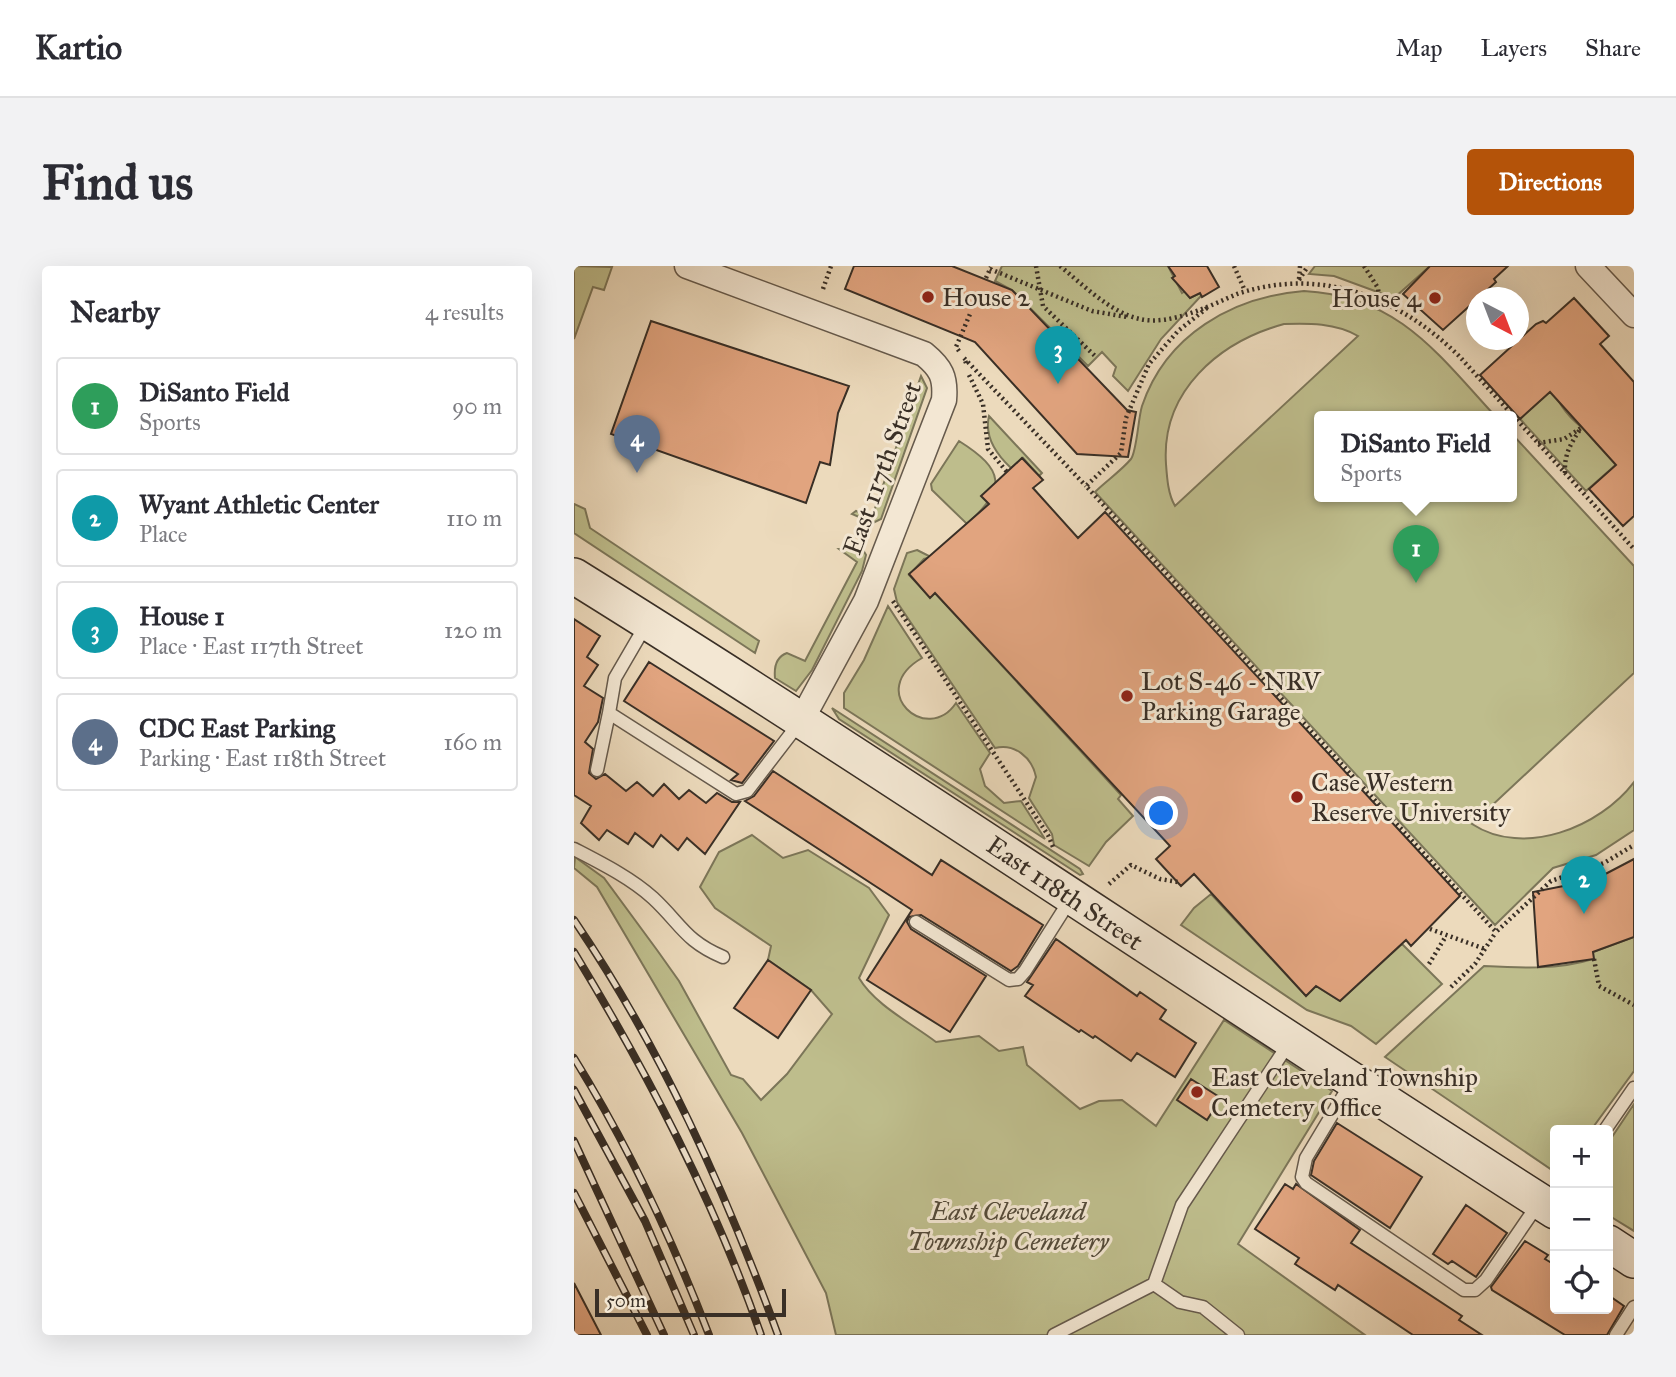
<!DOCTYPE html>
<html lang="en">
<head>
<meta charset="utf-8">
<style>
	:root { --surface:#fff; --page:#f2f2f3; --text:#2b2b33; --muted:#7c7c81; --line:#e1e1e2; --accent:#b45309 }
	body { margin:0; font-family:"IM FELL Great Primer",serif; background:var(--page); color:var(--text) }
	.controls { position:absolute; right:21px; bottom:21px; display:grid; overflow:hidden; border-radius:7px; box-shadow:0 7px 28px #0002 }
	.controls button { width:63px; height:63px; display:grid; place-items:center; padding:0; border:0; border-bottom:2px solid var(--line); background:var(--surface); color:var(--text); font:35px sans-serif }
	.compass { position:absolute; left:892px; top:21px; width:63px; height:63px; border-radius:50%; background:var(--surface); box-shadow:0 7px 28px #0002; rotate:138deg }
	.scale { position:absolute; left:21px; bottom:18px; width:191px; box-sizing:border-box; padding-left:7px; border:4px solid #392f26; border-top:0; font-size:19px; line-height:24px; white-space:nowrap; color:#392f26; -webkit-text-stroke:5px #f3e7d3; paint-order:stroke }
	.you { position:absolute; left:588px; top:548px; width:24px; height:24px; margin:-18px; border:5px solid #fff; border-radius:50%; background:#1a73e8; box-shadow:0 0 0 10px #1a73e833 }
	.badge { display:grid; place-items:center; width:46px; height:46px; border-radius:50%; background:var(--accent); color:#fff; font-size:23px; font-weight:700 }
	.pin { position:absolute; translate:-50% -58px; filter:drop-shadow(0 2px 4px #0008) }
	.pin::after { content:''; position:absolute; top:37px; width:24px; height:21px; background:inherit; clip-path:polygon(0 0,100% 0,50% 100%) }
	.popup { position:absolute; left:740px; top:145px; width:203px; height:91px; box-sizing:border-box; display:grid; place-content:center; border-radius:7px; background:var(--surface); filter:drop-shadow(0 2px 5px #0005); font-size:23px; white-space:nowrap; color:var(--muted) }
	.popup b { font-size:26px; color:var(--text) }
	.popup::after { content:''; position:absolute; left:50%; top:100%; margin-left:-14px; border:14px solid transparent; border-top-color:var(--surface) }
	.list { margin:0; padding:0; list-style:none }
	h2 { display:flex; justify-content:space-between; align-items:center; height:91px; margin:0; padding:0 28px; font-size:30px }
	h2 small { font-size:23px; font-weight:400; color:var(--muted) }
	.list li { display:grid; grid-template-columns:46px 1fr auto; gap:21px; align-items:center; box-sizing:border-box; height:98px; margin:0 14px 14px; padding:0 14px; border:2px solid var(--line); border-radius:7px }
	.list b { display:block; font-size:26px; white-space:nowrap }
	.list p { margin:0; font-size:23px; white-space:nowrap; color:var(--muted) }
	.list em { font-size:23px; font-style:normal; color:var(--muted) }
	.icon { flex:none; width:38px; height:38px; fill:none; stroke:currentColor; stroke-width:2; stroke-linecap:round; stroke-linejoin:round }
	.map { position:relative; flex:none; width:1060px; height:1069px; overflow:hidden; border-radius:7px }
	header { display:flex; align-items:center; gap:42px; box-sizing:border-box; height:98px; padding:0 35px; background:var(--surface); border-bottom:2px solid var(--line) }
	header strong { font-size:33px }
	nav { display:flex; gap:38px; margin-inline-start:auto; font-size:24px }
	.intro { display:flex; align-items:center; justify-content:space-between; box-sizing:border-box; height:168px; padding:0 42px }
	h1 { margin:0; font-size:49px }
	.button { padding:18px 32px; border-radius:7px; background:var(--accent); color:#fff; font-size:24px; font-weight:700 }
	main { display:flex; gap:42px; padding:0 42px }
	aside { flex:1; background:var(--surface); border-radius:7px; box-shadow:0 7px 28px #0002 }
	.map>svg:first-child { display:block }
</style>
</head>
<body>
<header>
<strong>Kartio</strong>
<nav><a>Map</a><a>Layers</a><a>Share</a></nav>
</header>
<div class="intro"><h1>Find us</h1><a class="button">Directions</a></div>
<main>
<aside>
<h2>Nearby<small>4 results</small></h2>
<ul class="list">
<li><span class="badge" style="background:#2e9e5b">1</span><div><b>DiSanto Field</b><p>Sports</p></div><em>90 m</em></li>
<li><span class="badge" style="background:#0f9aa8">2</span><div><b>Wyant Athletic Center</b><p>Place</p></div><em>110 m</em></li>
<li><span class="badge" style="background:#0f9aa8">3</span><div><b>House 1</b><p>Place · East 117th Street</p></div><em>120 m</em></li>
<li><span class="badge" style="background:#5c6f8a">4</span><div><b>CDC East Parking</b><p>Parking · East 118th Street</p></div><em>160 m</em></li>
</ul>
</aside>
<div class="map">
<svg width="1060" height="1069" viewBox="0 0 1060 1069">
	<rect width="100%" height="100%" fill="#ecdabc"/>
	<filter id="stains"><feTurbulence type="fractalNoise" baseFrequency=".00286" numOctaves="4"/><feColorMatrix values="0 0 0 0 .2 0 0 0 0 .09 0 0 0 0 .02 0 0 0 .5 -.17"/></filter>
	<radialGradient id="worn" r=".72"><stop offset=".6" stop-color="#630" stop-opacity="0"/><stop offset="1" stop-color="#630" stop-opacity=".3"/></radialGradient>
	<!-- green -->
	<path fill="#bebd8c" stroke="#7c7659" stroke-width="2" fill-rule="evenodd" d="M0 0 38 1 30 24 19 21 0 73Z
		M428 0H594L608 27 611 25 616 32 626 27 627 30 587 73 554 125 539 110 542 101 528 86 514 100 438 24 421 15Z
		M741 0H856L820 32 760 10 735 8Z
		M730 25C824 30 863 87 922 151H746V231H938V168L1060 300V407L898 558C950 592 1026 561 1060 516V564L1022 589 979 602 921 659 521 226C532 215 547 205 557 193 563 184 564 153 568 140 592 69 658 31 730 25ZM710 58C734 57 762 57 784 70L601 240C594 228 593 212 592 198 587 125 645 76 710 58Z
		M347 110 353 122 307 253 299 257 278 248 282 245 298 251Z
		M978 117C986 154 1022 173 1054 188L1012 225 946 153Z
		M415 150 468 207 465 210 449 192 437 202C422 188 410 171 415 150Z
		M385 175C431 204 433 222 393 258L358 224 357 218Z
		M0 238 11 243 16 262 185 375 181 387 0 267Z
		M276 282 289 284 292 289 288 305 238 404 222 425 201 412C200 402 202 391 213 387L231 395 283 296 265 283Z
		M343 284 357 291 350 293 335 309 356 331 361 327 547 529 544 533 559 550 532 576 515 600 480 579 478 568 455 532 462 511C458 491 440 477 421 482L323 336 320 323 333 287Z
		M314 340 348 392C291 425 353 480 382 437L416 487 406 503 411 520 430 537 447 535 471 573 270 442V427L290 394Z
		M258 442 506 603 509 608 506 609 265 453Z
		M178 569 209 592 234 584 295 622 315 649 285 712C301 739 337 757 362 776L405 770 425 785 449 781 453 799 506 843 525 835 548 834 582 860 650 754 758 825 664 978 791 1069H262L252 1027 168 867 23 621 0 602 1 591 30 612 83 684 105 715 157 809 169 813 187 834 213 808 258 748 237 724 194 694 197 680 141 642 126 621 145 586Z
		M637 628 732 730 742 720 766 735 828 678 868 718 802 778 777 760 733 744 607 659 620 642Z
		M1060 671V805L1017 864H981V906L811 791 910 700C947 702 984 704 1019 693V686Z
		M1060 838V965L1034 949V877Z"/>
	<!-- building -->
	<path fill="#e1a47f" stroke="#392f26" stroke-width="2" d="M280 0H378L438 24 553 144 562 146 554 191 503 188 401 76 271 23Z
		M594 0H633L645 21 628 31 626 27 616 32 598 12 601 10Z
		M856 0H934L920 13 922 16 869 64 829 28Z
		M1000 32 1035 70 1026 78 1060 116V250L1049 260 1015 223 1042 199 976 126 946 153 906 109 962 58 969 55 972 57Z
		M77 55 275 120 264 147 256 199 246 196 232 237 37 168Z
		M448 192 469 214 459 222 504 272 531 246 886 630 837 680 832 674 766 735 742 720 732 730 620 608 607 620 582 593 596 580 361 327 356 332 335 308 415 238 407 230Z
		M0 353 26 370 13 391 24 399 10 420 29 432 24 456 11 476 19 483 15 507 22 513 31 508 52 525 63 516 79 530 90 518 105 533 115 524 132 537 143 527 158 536H166L131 588 113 572 104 584 87 569 79 581 61 567 54 578 33 564 25 574 7 557 17 540 0 529Z
		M75 396 200 475 168 517 157 514 164 508 50 435Z
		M199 505 358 609 367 594 469 659 444 700 437 705 347 649 335 651 333 656 337 663 412 710 376 766 293 714 338 644 171 535 180 530Z
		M1060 593V671L1019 686 1020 693 964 701 959 626 1020 614Z
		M482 673 563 730 566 726 592 744 586 753 622 777 601 811 563 787 557 795 521 770 519 772 507 764 505 766 451 730 459 719 453 716Z
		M194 694 237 724 204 772 160 742Z
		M617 813 647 832 633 854 603 834Z
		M763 857 848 911 816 962 737 909 740 895Z
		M711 918 719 923 722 918 786 964 777 977 888 1050 885 1054 908 1069H839L764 1019 761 1024 721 998 725 992 681 963Z
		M892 939 933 967 902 1011 878 995 874 998 859 988Z
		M951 975 974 989 971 993 981 999V1043H1034V1029L1050 1040 1033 1069H991L918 1024 917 1021Z
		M0 1017 27 1069H0Z"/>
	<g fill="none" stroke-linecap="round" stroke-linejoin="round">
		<!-- lane casing -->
		<g stroke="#665a4c" stroke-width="15">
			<path id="lane" d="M73 357 41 412 35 447 162 528 173 525 226 456
				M23 504 35 447
				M0 583C27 597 57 612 79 632 107 658 111 675 149 691
				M342 656 435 714 444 713 451 705 496 634
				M777 817 732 892 728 911 732 917 890 1024H901L912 1014 964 938
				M1031 864 1060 822
				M580 1018 606 1036 629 1041 664 1069
				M480 1069 580 1018 608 939 715 777
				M1042 1069 1060 1041"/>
		</g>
		<!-- street casing -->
		<g stroke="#665a4c" stroke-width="27">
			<path id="street" d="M113 0 350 88C367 102 372 111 370 134L292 335 228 453
				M1014 0 1060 49"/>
		</g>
		<!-- secondary casing -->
		<g stroke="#392f26" stroke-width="38">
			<path id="secondary" d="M0 310C331 516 652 736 981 945
				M1034 977 1060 994"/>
		</g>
		<!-- path -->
		<path stroke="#392f26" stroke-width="4.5" stroke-dasharray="2 3.5" stroke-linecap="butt" d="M462 0 469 40 521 90
			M486 0C508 18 537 47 566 53 596 60 635 40 663 28 747 0 825 31 885 90L1060 283
			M660 0 671 25
			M790 0 804 22 805 31
			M416 3 518 45 553 51
			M412 12 417 1
			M725 13 726 0
			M725 14 734 0
			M249 23 257 0
			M633 42 604 65 575 98 552 152 547 187 512 220 922 666 977 615 1030 597 1060 579
			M385 85 382 81 396 48
			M392 97 390 92 512 220
			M395 109 409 138 414 183 433 206
			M964 177 990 173 1007 162C997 177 990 188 991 207
			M319 335 474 569 479 581
			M535 618 557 599 586 613 604 616
			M856 663 911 683
			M1020 693 1025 720 1060 739
			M855 698 872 670
			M877 721 901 698 922 666"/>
		<!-- lane -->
		<use href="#lane" stroke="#f3e7d3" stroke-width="12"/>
		<!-- street -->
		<use href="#street" stroke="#f3e7d3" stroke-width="24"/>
		<!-- secondary -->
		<use href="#secondary" stroke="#f3e7d3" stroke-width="35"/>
		<!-- rail casing -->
		<g stroke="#392f26" stroke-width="8">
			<path id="rail" d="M0 654C87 782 151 924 204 1069
				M0 686C74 808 140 934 187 1069
				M0 792C54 879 98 973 135 1069
				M0 824 71 955 120 1069
				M0 875 90 1069
				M0 927 73 1069"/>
		</g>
		<!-- rail -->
		<use href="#rail" stroke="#f3e7d3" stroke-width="5" stroke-dasharray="16" stroke-linecap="butt"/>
	</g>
	<!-- markers -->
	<g fill="#8f2418" stroke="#f3e7d3" stroke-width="2.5">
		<circle cx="354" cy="31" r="7"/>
		<circle cx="861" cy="32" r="7"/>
		<circle cx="553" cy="430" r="7"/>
		<circle cx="723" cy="531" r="7"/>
		<circle cx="623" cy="826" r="7"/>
	</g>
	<g text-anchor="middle" stroke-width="6" stroke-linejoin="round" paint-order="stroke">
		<!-- poi labels -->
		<g font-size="26" fill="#392f26" stroke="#f3e7d3" text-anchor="start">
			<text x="368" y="40">House 2</text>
			<text x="847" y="41" text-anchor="end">House 4</text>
			<text x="567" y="424">Lot S-46 - NRV<tspan x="567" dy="30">Parking Garage</tspan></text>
			<text x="737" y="525">Case Western<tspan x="737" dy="30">Reserve University</tspan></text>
			<text x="637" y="820">East Cleveland Township<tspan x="637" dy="30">Cemetery Office</tspan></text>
		</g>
		<!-- street labels -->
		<g font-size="26" fill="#392f26" stroke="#f3e7d3">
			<text transform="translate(308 202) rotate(-70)" y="9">East 117th Street</text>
			<text transform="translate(491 627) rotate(34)" y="9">East 118th Street</text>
		</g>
		<!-- park labels -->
		<g font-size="26" font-style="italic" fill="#544b3a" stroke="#f3e7d3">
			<text x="434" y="954">East Cleveland<tspan x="434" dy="30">Township Cemetery</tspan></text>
		</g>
	</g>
	<rect width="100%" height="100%" filter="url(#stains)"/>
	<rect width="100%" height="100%" fill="url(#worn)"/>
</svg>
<div class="controls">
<button>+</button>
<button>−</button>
<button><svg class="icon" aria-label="locate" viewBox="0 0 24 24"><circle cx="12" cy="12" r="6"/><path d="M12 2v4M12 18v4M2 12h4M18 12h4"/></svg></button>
</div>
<svg class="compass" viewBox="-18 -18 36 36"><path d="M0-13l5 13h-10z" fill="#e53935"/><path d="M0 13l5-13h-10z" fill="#7c7c81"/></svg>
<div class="scale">50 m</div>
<div class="you"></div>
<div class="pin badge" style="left:842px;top:317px;background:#2e9e5b">1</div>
<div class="popup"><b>DiSanto Field</b>Sports</div>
<div class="pin badge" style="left:1010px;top:648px;background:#0f9aa8">2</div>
<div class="pin badge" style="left:484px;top:118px;background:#0f9aa8">3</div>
<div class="pin badge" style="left:63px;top:207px;background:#5c6f8a">4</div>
</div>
</main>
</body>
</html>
